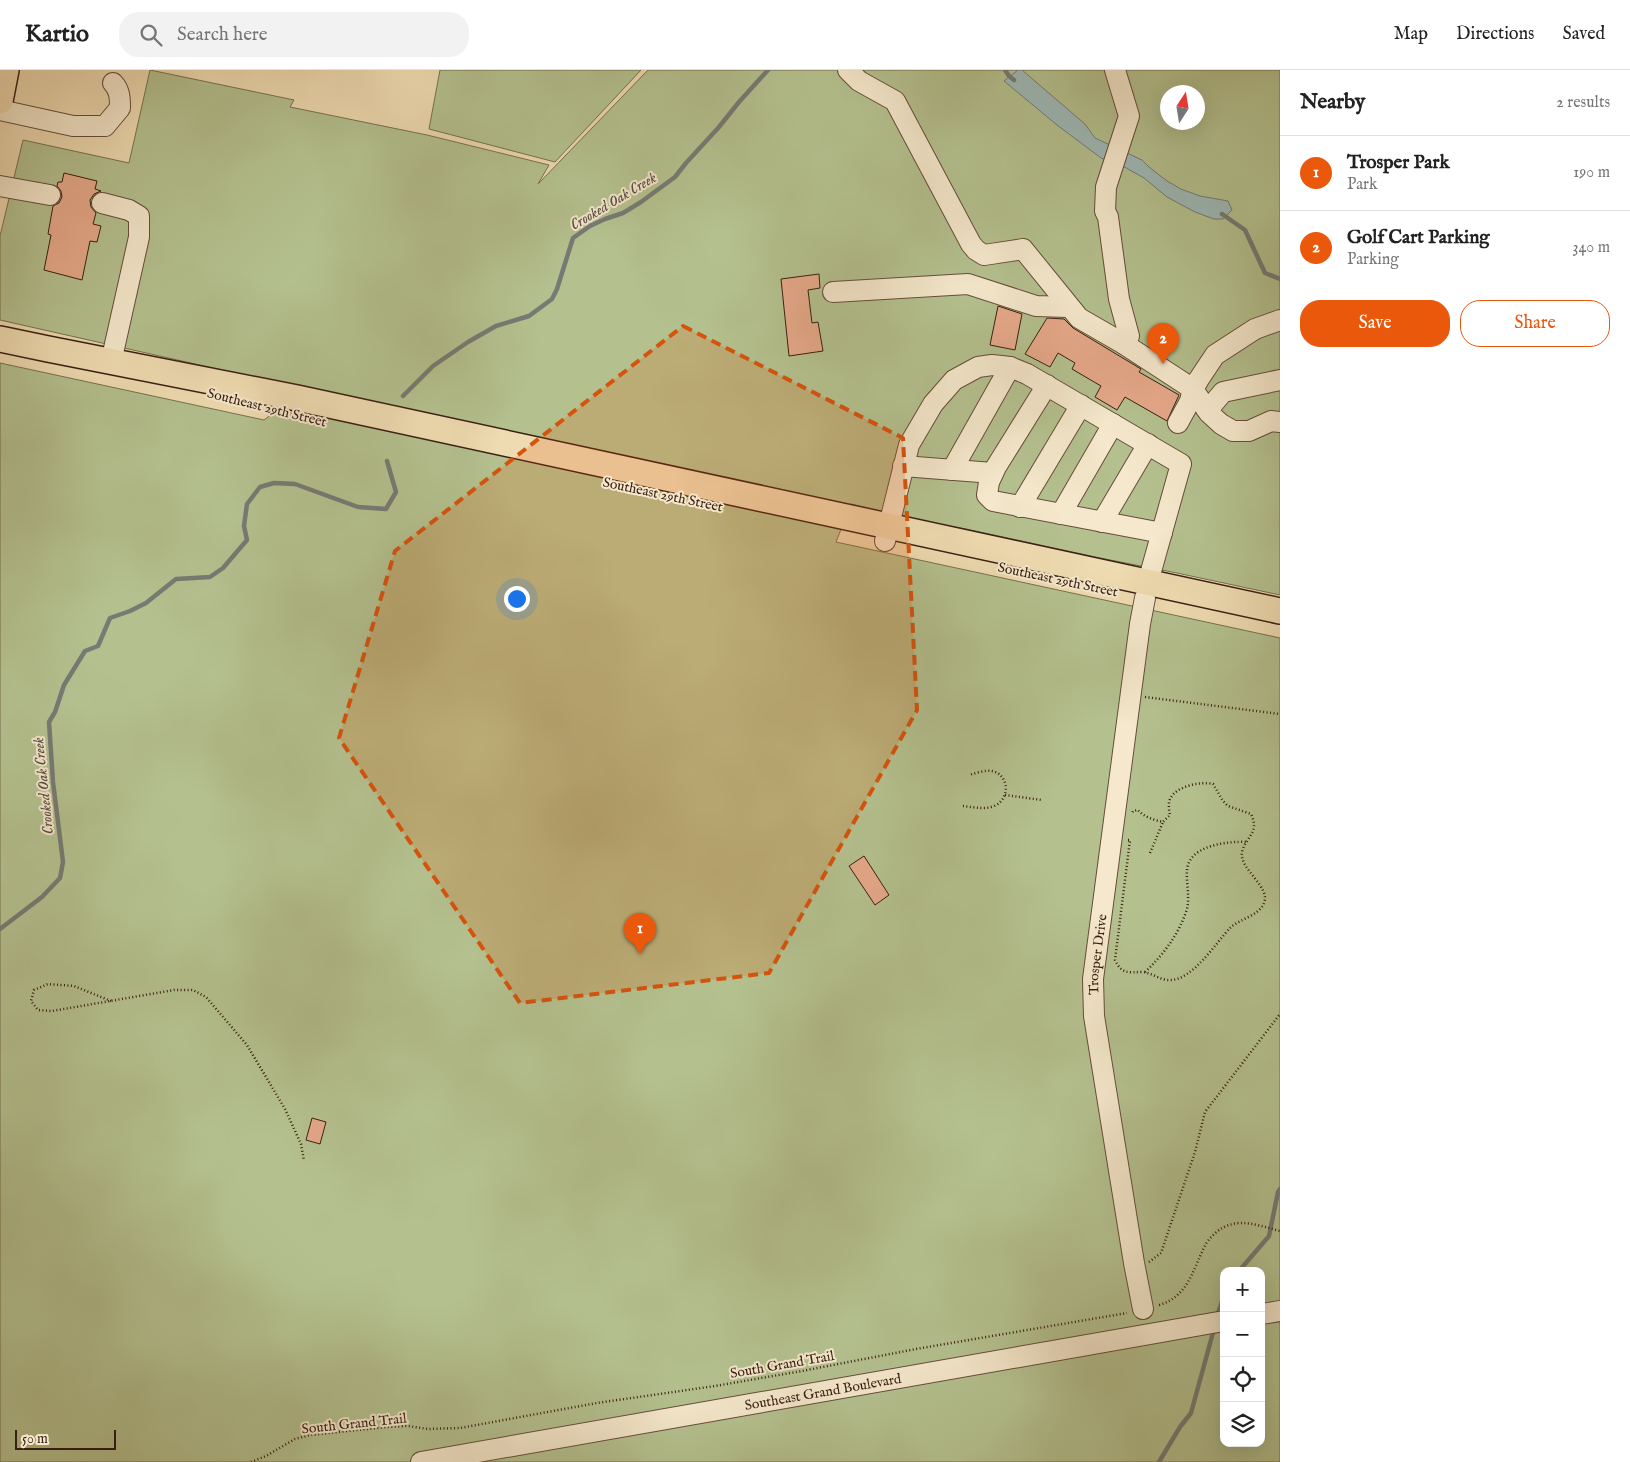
<!DOCTYPE html>
<html lang="en">
<head>
<meta charset="utf-8">
<style>
	:root { --surface:#fff; --page:#f2f2f2; --text:#222; --muted:#767676; --line:#e0e0e0; --accent:#ea580c }
	body { margin:0; font-family:"IM FELL English",serif; background:var(--page); color:var(--text) }
	.controls { position:absolute; right:15px; bottom:15px; display:grid; overflow:hidden; border-radius:10px; box-shadow:0 5px 20px #0002 }
	.controls button { width:45px; height:45px; display:grid; place-items:center; padding:0; border:0; border-bottom:1px solid var(--line); background:var(--surface); color:var(--text); font:25px sans-serif }
	.compass { position:absolute; left:1160px; top:15px; width:45px; height:45px; border-radius:50%; background:var(--surface); box-shadow:0 5px 20px #0002; rotate:12deg }
	.scale { position:absolute; left:15px; bottom:12px; width:101px; box-sizing:border-box; padding-left:5px; border:2px solid #391e12; border-top:0; font-size:14px; line-height:18px; white-space:nowrap; color:#391e12; -webkit-text-stroke:4px #f5e8cc; paint-order:stroke }
	.you { position:absolute; left:516px; top:528px; width:18px; height:18px; margin:-12px; border:4px solid #fff; border-radius:50%; background:#1a73e8; box-shadow:0 0 0 8px #1a73e833 }
	.badge { display:grid; place-items:center; width:32px; height:32px; border-radius:50%; background:var(--accent); color:#fff; font-size:16px; font-weight:700 }
	.pin { position:absolute; translate:-50% -41px; filter:drop-shadow(0 1px 2px #0008) }
	.pin::after { content:''; position:absolute; top:26px; width:18px; height:15px; background:inherit; clip-path:polygon(0 0,100% 0,50% 100%) }
	.list { margin:0; padding:0; list-style:none }
	h2 { display:flex; justify-content:space-between; align-items:center; height:65px; margin:0; padding:0 20px; font-size:21px }
	h2 small { font-size:16px; font-weight:400; color:var(--muted) }
	.list li { display:grid; grid-template-columns:32px 1fr auto; gap:15px; align-items:center; box-sizing:border-box; height:75px; padding:0 20px; border-top:1px solid var(--line) }
	.list b { display:block; font-size:19px; white-space:nowrap }
	.list p { margin:0; font-size:16px; white-space:nowrap; color:var(--muted) }
	.list em { font-size:16px; font-style:normal; color:var(--muted) }
	.actions { display:flex; gap:10px; padding:15px 20px }
	.actions a { flex:1; padding:11px 0; border:1px solid var(--accent); border-radius:20px; text-align:center; font-size:18px; color:var(--accent) }
	.actions .main { background:var(--accent); color:#fff }
	.icon { flex:none; width:28px; height:28px; fill:none; stroke:currentColor; stroke-width:2; stroke-linecap:round; stroke-linejoin:round }
	.map { position:relative; flex:none; width:1280px; height:1392px; overflow:hidden }
	header { display:flex; align-items:center; gap:30px; box-sizing:border-box; height:70px; padding:0 25px; background:var(--surface); border-bottom:1px solid var(--line) }
	header strong { font-size:24px }
	nav { display:flex; gap:28px; margin-inline-start:auto; font-size:18px }
	.search { width:350px; height:45px; background:var(--page); display:flex; align-items:center; gap:12px; box-sizing:border-box; padding:0 18px; border-radius:20px; color:var(--muted); font-size:19px }
	main { display:flex }
	aside { flex:1; background:var(--surface) }
	.map>svg:first-child { display:block }
</style>
</head>
<body>
<header>
<strong>Kartio</strong>
<div class="search"><svg class="icon" aria-label="search" viewBox="0 0 24 24"><circle cx="10" cy="10" r="6"/><path d="M15 15l6 6"/></svg>Search here</div>
<nav><a>Map</a><a>Directions</a><a>Saved</a></nav>
</header>
<main>
<div class="map">
<svg width="1280" height="1392" viewBox="0 0 1280 1392">
	<rect width="100%" height="100%" fill="#efdbb1"/>
	<filter id="stains"><feTurbulence type="fractalNoise" baseFrequency=".004" numOctaves="4"/><feColorMatrix values="0 0 0 0 .2 0 0 0 0 .09 0 0 0 0 .02 0 0 0 .5 -.17"/></filter>
	<radialGradient id="worn" r=".72"><stop offset=".6" stop-color="#630" stop-opacity="0"/><stop offset="1" stop-color="#630" stop-opacity=".3"/></radialGradient>
	<!-- green -->
	<path fill="#b4c18f" stroke="#767050" fill-rule="evenodd" d="M150 0 294 30 290 37 427 65 549 95 538 114 648 0H1280V525L1177 503 1100 488 966 459 917 450 851 434 836 472 1280 568V1392H0V293L264 350 306 319 0 250V166L23 70 129 93ZM1168 22H1198V52H1168ZM1224 1201H1261V1373H1224Z
		M440 0H641L555 92 429 59Z"/>
	<!-- water -->
	<path fill="#9eb9b6" stroke="#767b74" d="M1018 0H1022L1085 54 1095 68 1142 90 1149 97 1167 111 1181 119 1200 126 1228 131 1232 140 1223 149H1214L1195 142 1167 127 1144 108 1121 95 1101 88 1057 55 1004 11Z"/>
	<g fill="none" stroke-linecap="round" stroke-linejoin="round">
		<!-- stream -->
		<path stroke="#767b74" stroke-width="4.5" d="M1005 0 1009 6 1014 10
			M1222 144 1245 160 1265 203 1280 209
			M403 326 433 296 468 272 496 256 529 246 552 229 557 219 573 168 590 156 605 149 623 143 641 132 675 107 686 93 719 57 739 32 768 0
			M0 859 42 827 60 808 63 792 53 712 49 652 55 642 64 615 85 581 98 576 110 548 130 541 146 533 176 509 210 507 223 498 247 470 244 456 247 434 260 417 274 413 295 414 358 437 386 439 396 422 387 391
			M1239 1201 1269 1166 1278 1122 1280 1119
			M1217 1246 1224 1226
			M1159 1392 1180 1357 1191 1343 1214 1259"/>
	</g>
	<!-- building -->
	<path fill="#e6a98a" stroke="#391e12" d="M64 103 97 111 95 119 101 121 94 124 90 130 91 137 96 143 93 154 101 156 97 172 90 171 82 210 44 200 51 165 48 164 53 136 59 133 62 127 61 121 57 116 58 112H62Z
		M819 204 820 218 808 220 812 253 818 252 823 281 789 286 781 209Z
		M998 236 1022 244 1015 280 990 275Z
		M1047 248 1064 249 1073 258 1141 299 1139 302 1179 325 1167 351 1125 327 1117 340 1095 327 1101 316 1072 299 1075 293 1058 283 1050 297 1025 284Z
		M864 786 889 825 875 835 849 796Z
		M312 1048 326 1052 320 1074 306 1070Z"/>
	<g fill="none" stroke-linecap="round" stroke-linejoin="round">
		<!-- minor casing -->
		<g stroke="#664d3a" stroke-width="22">
			<g id="minor">
				<path d="M848 0 859 11 895 31 971 174 976 180 984 185 1023 179 1079 248 1124 274 1129 266 1119 229 1108 147 1105 141 1106 117 1129 46 1115 0"/>
				<path d="M0 40 73 56H105L120 38C120 29 120 20 113 13"/>
				<path d="M0 116 50 125"/>
				<path d="M102 133 129 140 139 146V167L111 292"/>
				<path d="M833 222 968 214 1036 236 1069 237"/>
				<path d="M1124 274 1193 319 1209 343 1221 354 1233 361H1249L1271 351 1280 352"/>
				<path d="M1047 315 996 397 989 412 987 425 993 431 1162 463"/>
				<path d="M1206 339 1212 335 1223 322 1280 310"/>
				<path d="M1178 353 1190 331 1193 319 1199 309 1215 285 1255 259 1280 250"/>
				<path d="M903 396 993 403"/>
				<path d="M952 400 1010 297"/>
				<path d="M1020 437 1081 335"/>
				<path d="M1061 444 1113 354"/>
				<path d="M1102 452 1148 374"/>
				<path d="M885 471 909 375 933 334 954 310 978 297 992 295 1010 297 1027 304 1181 394 1148 512"/>
				<path id="s1" d="M1143 1239 1134 1193 1094 946 1093 909 1140 554 1145 528"/>
				<path d="M1261 1244 1280 1241"/>
				<path id="s2" d="M421 1392 1224 1251"/>
			</g>
		</g>
		<!-- major casing -->
		<g stroke="#391e12" stroke-width="28">
			<path id="major" d="M0 31 6 0
				M0 269 48 279 297 328 1280 541"/>
		</g>
		<!-- path -->
		<path stroke="#391e12" stroke-width="2.5" stroke-dasharray="1 2.5" stroke-linecap="butt" d="M1145 627 1280 644
			M1005 725 1042 730
			M963 736C973 737 984 740 994 736 1010 730 1010 705 992 701 985 700 976 703 969 705
			M1128 770H1130L1115 890C1122 905 1129 902 1143 902 1152 903 1160 910 1169 910 1193 911 1216 872 1231 857 1240 849 1260 845 1264 833 1271 817 1239 799 1242 782 1246 766 1260 763 1251 744L1228 736 1223 731 1213 714C1201 711 1176 716 1170 729 1168 734 1169 740 1170 745L1163 752C1154 750 1144 747 1138 740L1133 741 1132 743
			M1150 783 1163 752
			M1145 902C1164 884 1179 864 1187 839 1190 827 1186 812 1187 800 1189 775 1228 771 1247 772
			M111 931 74 916 48 914 34 920 31 931 38 940 52 941 174 920H193L206 927 247 975 285 1039 301 1074 304 1091
			M1149 1192 1161 1183 1195 1082 1205 1042 1280 944
			M1159 1235C1190 1226 1193 1197 1207 1172 1229 1144 1250 1153 1280 1161
			M251 1392 266 1386 295 1369 310 1365 386 1357 408 1356 428 1359 460 1358 597 1333 715 1316 802 1301 916 1279 1127 1243"/>
		<!-- minor -->
		<use href="#minor" stroke="#f5e8cc" stroke-width="20"/>
		<!-- major -->
		<use href="#major" stroke="#efdbb1" stroke-width="25"/>
	</g>
	<!-- marked area -->
	<path fill="#d6530d" fill-opacity="0.2" stroke="#d6530d" stroke-width="4" stroke-dasharray="10 6" stroke-linejoin="round" d="M683 256 903 368 917 640 769 903 520 933 339 668 395 481Z"/>
	<g text-anchor="middle" stroke-width="4" stroke-linejoin="round" paint-order="stroke">
		<!-- street labels -->
		<g font-size="14" fill="#391e12" stroke="#f5e8cc">
			<text transform="translate(267 337) rotate(14)" y="5">Southeast 29th Street</text>
			<text transform="translate(663 424) rotate(12)" y="5">Southeast 29th Street</text>
			<text transform="translate(1058 509) rotate(12)" y="5">Southeast 29th Street</text>
			<text dy="5" stroke="none"><textPath href="#s1" startOffset="359">Trosper Drive</textPath></text>
			<text transform="translate(782 1294) rotate(-10)" y="5">South Grand Trail</text>
			<text dy="5" stroke="none"><textPath href="#s2" startOffset="408">Southeast Grand Boulevard</textPath></text>
			<text transform="translate(354 1353) rotate(-6)" y="5">South Grand Trail</text>
		</g>
		<!-- water labels -->
		<g font-size="15" font-style="italic" fill="#574c43" stroke="#f5e8cc">
			<text transform="translate(613 131) rotate(-31)" y="5">Crooked Oak Creek</text>
			<text transform="translate(43 716) rotate(-96)" y="5">Crooked Oak Creek</text>
		</g>
	</g>
	<rect width="100%" height="100%" filter="url(#stains)"/>
	<rect width="100%" height="100%" fill="url(#worn)"/>
</svg>
<div class="controls">
<button>+</button>
<button>−</button>
<button><svg class="icon" aria-label="locate" viewBox="0 0 24 24"><circle cx="12" cy="12" r="6"/><path d="M12 2v4M12 18v4M2 12h4M18 12h4"/></svg></button>
<button><svg class="icon" aria-label="layers" viewBox="0 0 24 24"><path d="M12 4l9 5-9 5-9-5zM3 14l9 5 9-5"/></svg></button>
</div>
<svg class="compass" viewBox="-18 -18 36 36"><path d="M0-13l5 13h-10z" fill="#e53935"/><path d="M0 13l5-13h-10z" fill="#767676"/></svg>
<div class="scale">50 m</div>
<div class="you"></div>
<div class="pin badge" style="left:640px;top:884px">1</div>
<div class="pin badge" style="left:1163px;top:294px">2</div>
</div>
<aside>
<h2>Nearby<small>2 results</small></h2>
<ul class="list">
<li><span class="badge">1</span><div><b>Trosper Park</b><p>Park</p></div><em>190 m</em></li>
<li><span class="badge">2</span><div><b>Golf Cart Parking</b><p>Parking</p></div><em>340 m</em></li>
</ul>
<div class="actions"><a class="main">Save</a><a>Share</a></div>
</aside>
</main>
</body>
</html>
